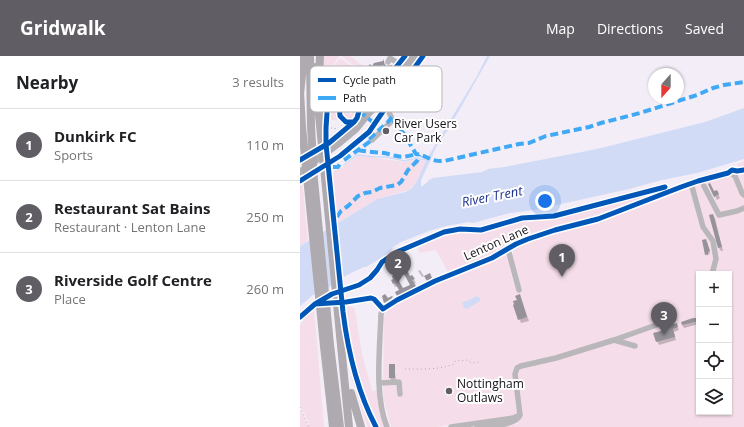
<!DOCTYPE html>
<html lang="en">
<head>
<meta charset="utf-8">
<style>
	:root { --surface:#fff; --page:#f2f2f2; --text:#202124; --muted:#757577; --line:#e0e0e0; --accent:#615d64 }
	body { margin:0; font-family:"Open Sans",sans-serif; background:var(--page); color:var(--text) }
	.controls { position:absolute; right:12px; bottom:12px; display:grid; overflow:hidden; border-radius:0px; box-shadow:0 1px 3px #0004 }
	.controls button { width:36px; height:36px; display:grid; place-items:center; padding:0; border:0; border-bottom:1px solid var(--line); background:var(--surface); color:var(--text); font:20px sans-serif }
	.compass { position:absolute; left:348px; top:12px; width:36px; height:36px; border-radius:50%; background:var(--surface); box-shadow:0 1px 3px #0004; rotate:201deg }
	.you { position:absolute; left:245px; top:145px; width:14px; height:14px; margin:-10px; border:3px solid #fff; border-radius:50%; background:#1a73e8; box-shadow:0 0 0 6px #1a73e833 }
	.badge { display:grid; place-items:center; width:26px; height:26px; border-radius:50%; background:var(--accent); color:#fff; font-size:13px; font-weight:700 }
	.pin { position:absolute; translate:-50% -33px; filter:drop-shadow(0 1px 2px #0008) }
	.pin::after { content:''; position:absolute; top:21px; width:14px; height:12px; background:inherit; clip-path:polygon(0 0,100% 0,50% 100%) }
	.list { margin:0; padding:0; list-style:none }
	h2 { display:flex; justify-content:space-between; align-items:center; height:52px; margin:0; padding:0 16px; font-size:17px }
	h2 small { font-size:13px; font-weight:400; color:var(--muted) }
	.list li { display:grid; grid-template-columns:26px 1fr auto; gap:12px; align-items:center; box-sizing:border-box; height:72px; padding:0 16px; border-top:1px solid var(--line) }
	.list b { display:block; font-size:15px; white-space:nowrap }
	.list p { margin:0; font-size:13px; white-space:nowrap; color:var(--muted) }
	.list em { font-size:13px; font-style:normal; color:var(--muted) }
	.icon { flex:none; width:22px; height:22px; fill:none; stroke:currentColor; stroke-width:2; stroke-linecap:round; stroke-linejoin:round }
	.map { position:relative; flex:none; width:444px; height:371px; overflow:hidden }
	header { display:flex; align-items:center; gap:24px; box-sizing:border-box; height:56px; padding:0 20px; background:var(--accent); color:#fff }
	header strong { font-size:19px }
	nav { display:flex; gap:22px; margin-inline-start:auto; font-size:14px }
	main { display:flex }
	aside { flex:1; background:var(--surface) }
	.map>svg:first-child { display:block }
</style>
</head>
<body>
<header>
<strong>Gridwalk</strong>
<nav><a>Map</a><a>Directions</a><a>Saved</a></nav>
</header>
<main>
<aside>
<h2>Nearby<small>3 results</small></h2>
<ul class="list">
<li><span class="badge">1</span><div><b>Dunkirk FC</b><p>Sports</p></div><em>110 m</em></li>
<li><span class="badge">2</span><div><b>Restaurant Sat Bains</b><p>Restaurant · Lenton Lane</p></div><em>250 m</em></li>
<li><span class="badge">3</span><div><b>Riverside Golf Centre</b><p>Place</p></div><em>260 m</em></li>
</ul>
</aside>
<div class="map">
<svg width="444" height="371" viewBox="0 0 444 371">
	<rect width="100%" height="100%" fill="#f2edf6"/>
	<!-- green -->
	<path fill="#f5dee9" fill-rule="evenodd" d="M23 0H39L32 11C49 26 45 34 45 55L50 58H52L59 48 62 50 53 63 50 65 45 63 42 58 38 23 31 21 29 22 27 46H23L21 25Z
		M42 0H50L63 10 60 14Z
		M40 2 55 13 47 22 33 11Z
		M32 24 34 25 36 29 38 64H30V28Z
		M58 100C73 101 88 104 103 106 112 106 113 101 125 105L117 125 109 134 77 143 37 167 32 116 43 111Z
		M444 105V371H195L218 368 217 358 212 360 137 371H91L83 342 84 261 87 252 149 222 203 200 213 198V192L221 188 249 178 304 165 370 138 399 129 430 115 437 120 438 108ZM399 218H429V356H399Z
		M2 124 8 184 0 190V126Z
		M370 131H376L296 162 252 173 149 218 136 194 120 197 116 190 146 177 184 175 222 164 253 162Z
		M45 249 54 252 55 255 62 297 72 335 78 334 85 371H80L78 368C59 330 49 291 45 249Z
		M14 253 24 371H0V353L8 369H10L0 349V269L4 264V261Z
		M55 320 66 350 76 371H68L67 369 51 321Z"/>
	<!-- water -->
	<path fill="#d2dbf6" d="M187 0H190L148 74 136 91 131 103 121 124V130H123L129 124 133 122 182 116 188 113 204 111 297 93 405 66 444 52V103L397 117 362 124 329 133 234 154 210 157 173 167 169 166 146 170 129 175 101 186 93 191 91 196 88 198 66 211H64L47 219 28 232 13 239 0 250V190L77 143 105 136 111 133 117 125 126 104 177 20Z
		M176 240 180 242V245L167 253 164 252 162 246 170 244Z"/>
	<!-- pier -->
	<path fill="#f2edf6" d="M36 166 42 225 34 231 26 171Z"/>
	<!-- shadow -->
	<path fill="#0003" d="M84 5 85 11 92 10 93 12 89 18 88 12 85 11 82 12 71 27 69 26 64 28 65 35 56 27 54 25 66 15Z
		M61 44 63 47 55 58 47 50Z
		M409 128 414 137 417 135 420 142 417 144Z
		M410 159H413L415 162 423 195H421L419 192Z
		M407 186 410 197 407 200 406 198Z
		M120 214 124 220 122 221 118 215Z
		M112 220 116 227 113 228 117 234 100 242 97 237 100 235 98 230 95 231 92 225 94 223 102 234 111 229 110 222Z
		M83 241 87 243 91 241 93 244 86 248Z
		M221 243 229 265 221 267 214 249Z
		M399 263V268L384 272 382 269Z
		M376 268 379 274 374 276 376 284 359 289 357 285Z
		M94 309 96 324H91L90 322Z"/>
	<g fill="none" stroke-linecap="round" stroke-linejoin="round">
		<!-- stream -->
		<path stroke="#d2dbf6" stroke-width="1.5" d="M44 109 57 99 75 101H87L105 105 116 102 126 104"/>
	</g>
	<!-- building -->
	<path fill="#959299" d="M84 3V7L86 10 93 9 87 17 86 11 83 9 81 10 70 25 67 24 63 26V29L65 32 63 33 53 25 64 11 66 13 70 8 72 10 74 7 83 5Z
		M410 127 414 135 417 134 419 138 414 141 408 128Z
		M413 158 422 191 418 192 409 159Z
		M406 183 410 195 408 196V198L405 199 402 184Z
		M107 214 110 220 112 219 115 223 112 224 116 230 97 240 95 236 99 234 95 227 93 228 91 224 93 223 92 220 95 218 103 232 110 229 103 216Z
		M130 217 132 222 127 225 124 220Z
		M85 238 88 242 92 240 93 241 84 247 82 240Z
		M220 238 227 261 218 264 213 249 214 248 213 245 217 244 215 240Z
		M393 262H399V265L382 269 381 266Z
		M377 267 378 271 373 273 375 281 356 286 353 277 365 274 364 271Z
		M89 308H95V322H89Z"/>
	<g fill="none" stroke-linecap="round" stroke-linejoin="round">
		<!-- path -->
		<path stroke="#aeacaf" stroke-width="1" stroke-dasharray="1 3" stroke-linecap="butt" d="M47 20 48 24
			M27 72H35L37 80
			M48 289 66 347 77 371
			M105 313C121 313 140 314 154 308L155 305 167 304 172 307 180 306
			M0 351 9 371"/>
		<!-- minor -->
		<path stroke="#bab7ba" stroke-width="5.5" d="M88 6 90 2 102 10
			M83 13 80 18 88 29
			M50 28 74 48
			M67 28 80 38
			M72 84 93 64 86 51 80 43
			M391 127 403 171 413 185 416 203 412 218
			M404 130 419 159 437 155 444 152
			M208 193 219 234
			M314 284 362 267
			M80 327 99 326 100 338
			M87 371C74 339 80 292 81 258L83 253 91 247 151 218 192 202 216 188 228 183 255 174 298 163 381 131 430 117 435 120 442 137 444 139
			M151 371 213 362 218 360
			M177 371C187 370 216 370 220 359L215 318 217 312 221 310 256 302 314 284 335 290"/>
		<!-- major -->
		<path stroke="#b3b0b5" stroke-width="7" d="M72 51 80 38 110 0
			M0 116 38 88 56 73 68 58 82 45 118 0"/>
		<!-- highway -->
		<path stroke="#aeaaaf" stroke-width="8" d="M10 0 11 70
			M14 11 20 69
			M19 21 20 0
			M0 36 2 71
			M0 38 4 0
			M40 279 49 371
			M30 289 40 371
			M24 290 33 371
			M51 337 61 371"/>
		<!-- highway-bridge -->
		<path stroke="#aeaaaf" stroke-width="8" d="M20 69 40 279
			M11 70 14 124 30 289
			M2 71 24 290"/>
		<!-- quiet -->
		<path stroke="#3fa9f5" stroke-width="4" stroke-dasharray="8 4" stroke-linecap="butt" d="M59 55 75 68
			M93 64 104 78 116 98C127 99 130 106 144 105L219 88 229 87 246 80 289 71 301 67 340 57 397 39 413 32 424 29 444 26
			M69 83 88 66 92 61
			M58 94C67 96 76 96 84 97 98 100 101 103 116 98
			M44 104 72 84
			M33 111H38L41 106
			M37 161 41 155 48 150 58 140 65 137 72 136 80 132 97 129 101 126 108 114 117 105 120 99"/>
		<!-- cycleway casing -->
		<g stroke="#fff" stroke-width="8">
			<path id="cycleway" d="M54 66H46L40 60 37 25 35 22H32L29 27 26 72V88L43 256C48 296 57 335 76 371
				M0 104 29 87 54 66 57 62 59 55 70 44 105 0
				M0 125 40 100 69 76 86 51 123 0
				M15 248 46 246 71 242 74 243 83 253 97 244 135 225 192 202 216 188 228 183 255 174 298 163 381 131 398 125 428 117 432 114 437 115 444 114
				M0 261 15 248 32 238 59 229 70 222 77 214 82 206 97 196 144 176 160 173 181 174 222 162 254 160 365 131"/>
		</g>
		<!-- cycleway -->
		<use href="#cycleway" stroke="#0057b8" stroke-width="5"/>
	</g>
	<!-- markers -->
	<g fill="#615d64" stroke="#fff" stroke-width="1.5">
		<circle cx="86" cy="75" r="4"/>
		<circle cx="149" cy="335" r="4"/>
	</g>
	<g text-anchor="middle" stroke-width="4" stroke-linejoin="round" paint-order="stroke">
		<!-- poi labels -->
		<g font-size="12" fill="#131016" stroke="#fff" text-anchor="start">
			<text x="94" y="72">River Users<tspan x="94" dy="14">Car Park</tspan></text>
			<text x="157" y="332">Nottingham<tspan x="157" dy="14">Outlaws</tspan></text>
		</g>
		<!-- street labels -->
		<g font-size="12" fill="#131016" stroke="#fff">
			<text transform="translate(196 187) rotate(-24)" y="4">Lenton Lane</text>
		</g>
		<!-- water labels -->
		<g font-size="13" font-style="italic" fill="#1e3291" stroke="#fff">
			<text transform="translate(192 140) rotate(-11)" y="5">River Trent</text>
		</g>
	</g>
	<!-- legend -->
	<rect x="10" y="10" width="132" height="46" rx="6" fill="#fff" stroke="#b8b7b9" stroke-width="1"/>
	<rect x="18" y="22" width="18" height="4" fill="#0057b8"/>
	<rect x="18" y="40" width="18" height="4" fill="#3fa9f5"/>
	<g font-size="11" fill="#131016">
		<text x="43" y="28">Cycle path</text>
		<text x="43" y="46">Path</text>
	</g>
</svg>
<div class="controls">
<button>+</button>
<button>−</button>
<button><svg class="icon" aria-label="locate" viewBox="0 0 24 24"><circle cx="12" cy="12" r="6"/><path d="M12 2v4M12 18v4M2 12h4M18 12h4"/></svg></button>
<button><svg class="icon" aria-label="layers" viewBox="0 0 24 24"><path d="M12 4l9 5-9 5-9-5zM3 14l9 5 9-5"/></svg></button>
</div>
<svg class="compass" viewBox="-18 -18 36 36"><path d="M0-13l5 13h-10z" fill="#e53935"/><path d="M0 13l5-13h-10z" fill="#757577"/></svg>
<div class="you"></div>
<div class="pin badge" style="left:262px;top:221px">1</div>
<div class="pin badge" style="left:98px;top:227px">2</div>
<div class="pin badge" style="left:364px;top:279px">3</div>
</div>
</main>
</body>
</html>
